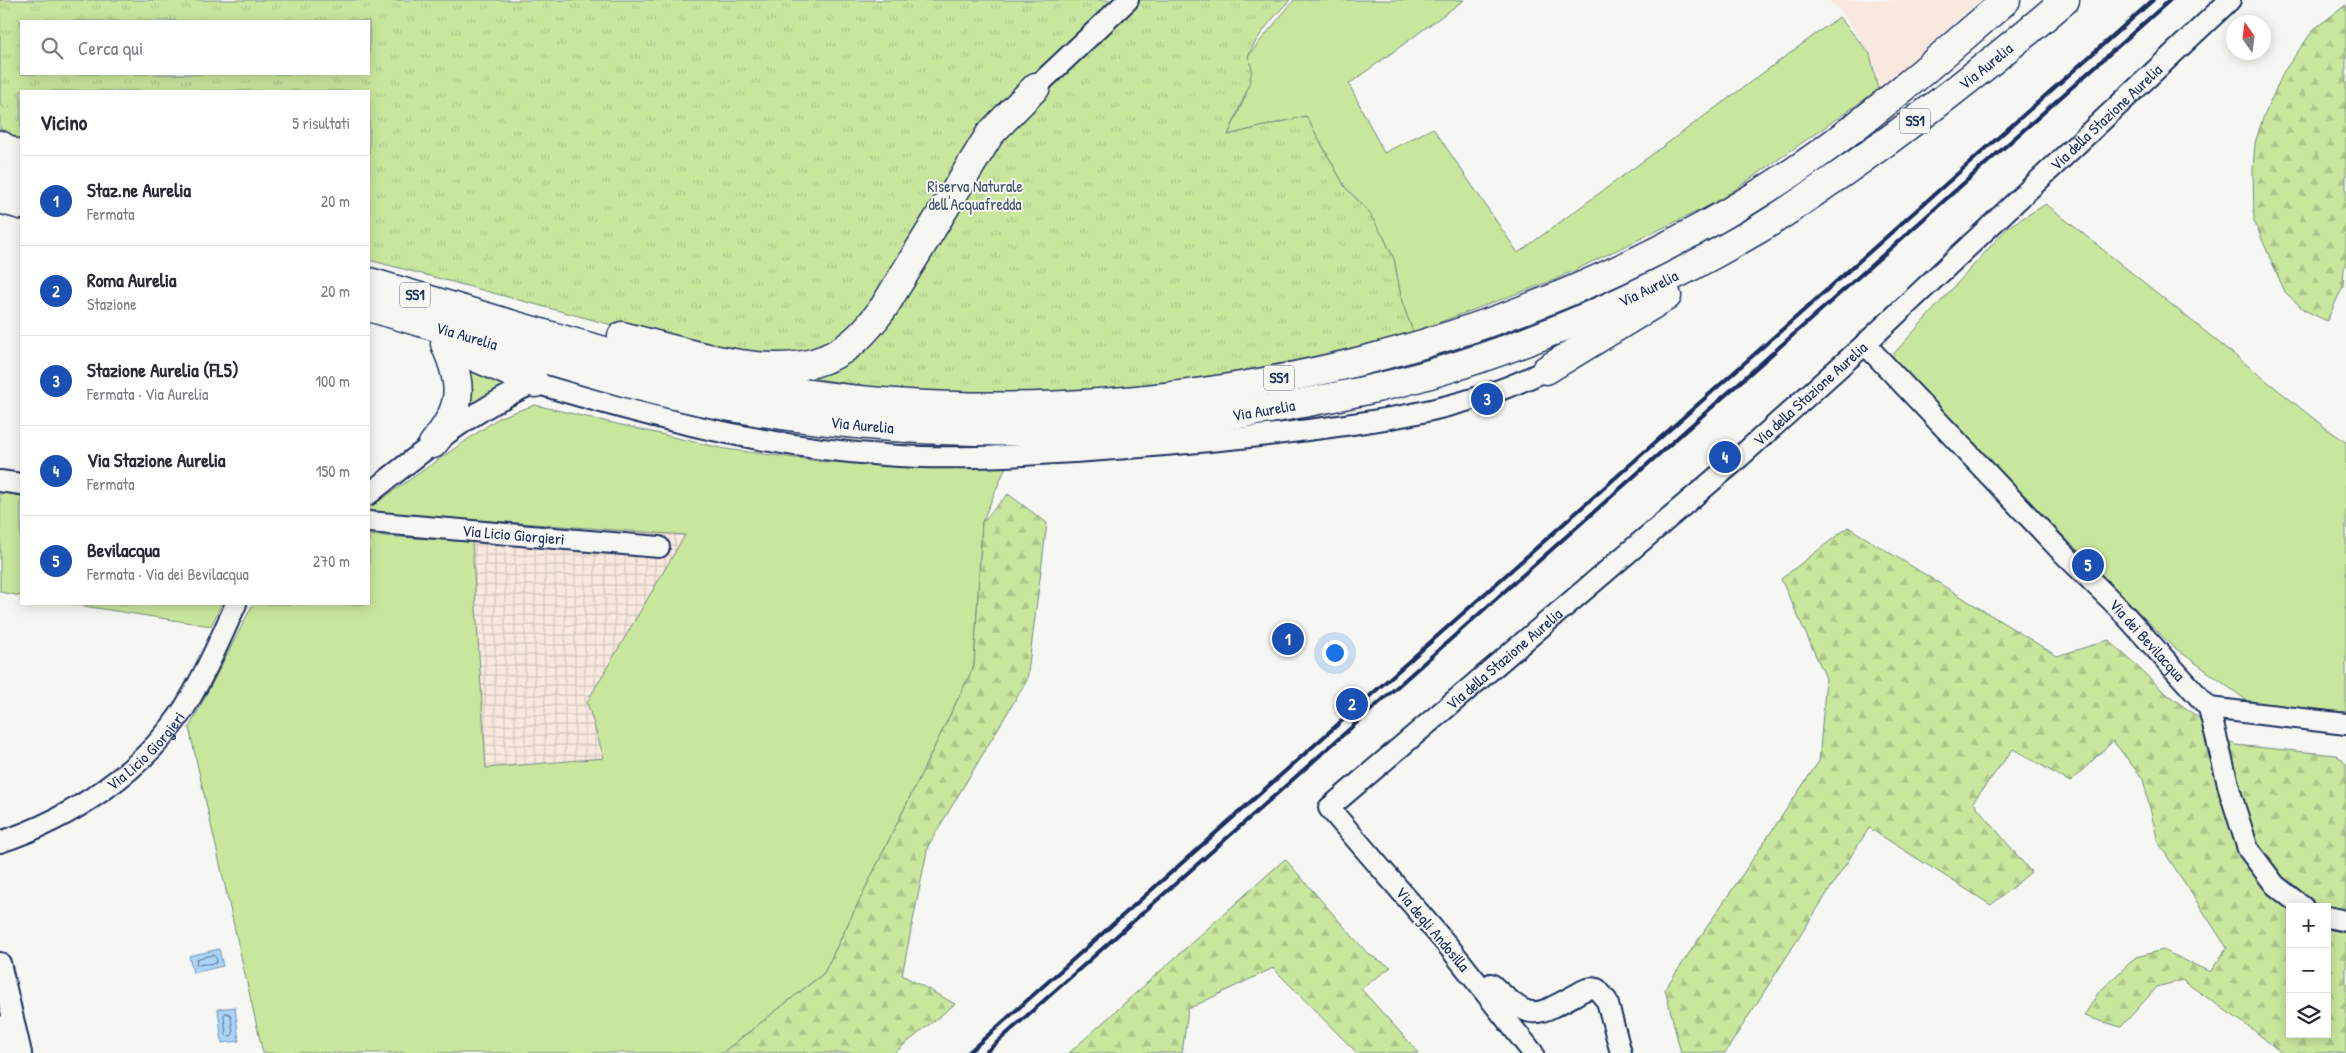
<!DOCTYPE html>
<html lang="it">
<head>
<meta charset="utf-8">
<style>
	:root { --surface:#fff; --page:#f2f2f3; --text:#2b2b33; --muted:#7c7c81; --line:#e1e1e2; --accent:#1b2f5e }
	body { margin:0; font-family:"Patrick Hand",sans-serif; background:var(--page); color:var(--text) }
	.controls { position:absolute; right:15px; bottom:15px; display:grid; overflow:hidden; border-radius:0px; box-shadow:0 2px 12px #0003 }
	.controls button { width:45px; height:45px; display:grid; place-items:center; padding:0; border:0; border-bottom:1px solid var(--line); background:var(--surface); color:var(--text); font:25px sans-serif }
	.compass { position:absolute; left:2226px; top:15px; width:45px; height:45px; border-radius:50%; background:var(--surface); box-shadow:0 2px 12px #0003; rotate:346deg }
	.you { position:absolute; left:1334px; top:652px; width:18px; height:18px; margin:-12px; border:4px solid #fff; border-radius:50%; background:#1a73e8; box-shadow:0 0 0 8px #1a73e833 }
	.badge { display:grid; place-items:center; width:32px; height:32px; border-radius:50%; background:var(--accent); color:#fff; font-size:16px; font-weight:700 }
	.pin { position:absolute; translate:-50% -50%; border:2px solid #fff; box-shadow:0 1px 5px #0006 }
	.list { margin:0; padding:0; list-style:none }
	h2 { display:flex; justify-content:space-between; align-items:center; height:65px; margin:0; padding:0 20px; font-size:21px }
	h2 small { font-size:16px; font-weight:400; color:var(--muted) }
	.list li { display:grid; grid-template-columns:32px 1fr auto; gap:15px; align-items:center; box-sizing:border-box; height:90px; padding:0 20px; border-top:1px solid var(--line) }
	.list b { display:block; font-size:19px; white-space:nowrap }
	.list p { margin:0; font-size:16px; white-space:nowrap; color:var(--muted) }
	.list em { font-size:16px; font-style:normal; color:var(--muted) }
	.icon { flex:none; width:28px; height:28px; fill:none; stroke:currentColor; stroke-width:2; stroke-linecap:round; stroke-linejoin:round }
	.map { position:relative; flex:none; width:2346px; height:1053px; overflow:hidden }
	.search { position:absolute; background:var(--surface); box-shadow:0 2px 12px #0003; left:20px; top:20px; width:350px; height:55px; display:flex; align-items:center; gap:12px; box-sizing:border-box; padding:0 18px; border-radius:0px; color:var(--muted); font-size:19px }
	.panel { position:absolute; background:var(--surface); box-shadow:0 2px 12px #0003; left:20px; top:90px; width:350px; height:515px; border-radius:0px }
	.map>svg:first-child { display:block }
</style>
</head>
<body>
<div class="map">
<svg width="2346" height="1053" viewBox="0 0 2346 1053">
	<defs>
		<pattern id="industrial-grid" width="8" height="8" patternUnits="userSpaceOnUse" patternTransform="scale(1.25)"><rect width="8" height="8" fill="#f8e8dd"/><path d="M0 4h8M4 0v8" fill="none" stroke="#d4c7c0"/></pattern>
		<pattern id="forest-firs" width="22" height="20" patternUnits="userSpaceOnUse" patternTransform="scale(1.25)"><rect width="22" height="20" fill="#c9e69d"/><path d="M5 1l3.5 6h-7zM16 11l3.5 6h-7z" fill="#acc68a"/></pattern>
		<pattern id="park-tufts" width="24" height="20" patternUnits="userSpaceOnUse" patternTransform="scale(1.25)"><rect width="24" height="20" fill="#c9e69d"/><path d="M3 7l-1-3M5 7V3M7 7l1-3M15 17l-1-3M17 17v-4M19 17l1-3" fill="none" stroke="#acc68a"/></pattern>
	</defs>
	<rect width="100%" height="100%" fill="#f6f6f2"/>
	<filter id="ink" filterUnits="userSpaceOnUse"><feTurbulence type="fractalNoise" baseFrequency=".02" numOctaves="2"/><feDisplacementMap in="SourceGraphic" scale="10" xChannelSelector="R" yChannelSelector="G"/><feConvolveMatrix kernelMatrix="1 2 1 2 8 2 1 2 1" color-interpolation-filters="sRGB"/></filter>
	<g filter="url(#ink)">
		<!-- built -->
		<path fill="#f8e8dd" d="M1828 0H1980L1878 90 1870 54 1841 11Z"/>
		<!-- industrial -->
		<path fill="url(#industrial-grid)" d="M612 530 685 535 587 702 604 758 486 768 472 542 610 547Z"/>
		<!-- grass -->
		<path fill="#c9e69d" stroke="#728a7e" d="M1294 0H1464L1349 84 1384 153 1433 128 1518 253 1839 17 1870 54 1878 90 1717 202 1554 280 1413 332 1402 302 1394 259 1384 238 1361 203 1345 187 1306 116 1228 135 1246 95 1248 56Z
			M2046 204 2323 426 2346 442V712L2253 705 2171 645 1889 359 2008 227Z
			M468 366 517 383 468 411 473 390Z
			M535 405 725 449 826 462 1006 467 982 522 974 666 824 973 722 1053H263L189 728 253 604H369V535L472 542 486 768 604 758 587 702 685 535 369 512V508L500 417Z
			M0 492 21 496V596L0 592Z
			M71 604H222L211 626Z"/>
		<!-- forest -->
		<path fill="url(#forest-firs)" stroke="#728a7e" fill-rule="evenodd" d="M2346 5V266L2344 268 2343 286 2327 321 2304 310 2285 292 2254 221 2253 170 2255 143 2263 118 2284 71 2314 29Z
			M1008 494 1047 523 1027 680 928 846 902 975 955 1004 894 1053H722L824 973 974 666 982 522Z
			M1848 527 2057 656 2109 640 2163 691 2235 745 2336 755 2346 764V1053H2282L2252 1029 2182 980 2157 987 2121 1027 2084 1016 2098 993 2136 957 2163 950 2210 972 2227 948 2158 842 2143 779 2113 741 2070 782 2013 749 1973 802 2031 872 1991 905 1869 828 1725 1053H1681L1665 989 1819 761 1826 678 1781 579ZM2290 907H2327V1034H2290Z
			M1285 859 1368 954 1391 967 1361 989 1419 1053H1357L1273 968 1188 1009 1182 1053H1069Z"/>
		<!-- park -->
		<path fill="url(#park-tufts)" stroke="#728a7e" fill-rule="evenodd" d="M0 0H1290C1274 16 1258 35 1248 56L1252 69 1248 88 1228 135 1306 116 1345 187 1368 211 1384 238 1394 259 1402 302 1413 332C1227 383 1010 413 819 379 798 375 778 364 758 359 729 351 698 348 669 340 569 314 469 286 369 260V91H21V148L0 135ZM21 21H369V74H21Z"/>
		<!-- water -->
		<path fill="#acd4f6" stroke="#7292b9" d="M219 949 223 966 193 973 189 956Z
			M235 1007 239 1041 222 1043 218 1009Z"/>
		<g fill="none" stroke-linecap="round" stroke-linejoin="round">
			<!-- shore -->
			<path stroke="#55719b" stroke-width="1" d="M214 955 217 960 216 963 196 965 197 959Z
				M226 1013 231 1015 233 1034 231 1036 226 1035 224 1016Z"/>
			<!-- minor casing -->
			<g stroke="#1b2f5e" stroke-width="24">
				<g id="minor">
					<path d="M1036 87 1128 0"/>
					<path id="s1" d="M1865 344 2061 551 2116 605 2209 708 2230 792 2248 849 2275 885 2303 907"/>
					<path d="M0 481 21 484"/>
					<path d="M369 494C418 455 477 406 535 383 649 417 764 447 884 455 948 460 1011 456 1075 452 1143 447 1209 442 1276 434 1368 423 1463 412 1546 370"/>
					<path id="s2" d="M369 522 659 547"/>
					<path d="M2209 708 2346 724"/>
					<path id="s3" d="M0 842C71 819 144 771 185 707 205 674 221 638 236 604"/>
					<path d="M2327 917 2346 921"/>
					<path d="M0 963 21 1053"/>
					<path d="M1491 984C1532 1021 1531 1019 1579 993 1585 989 1590 987 1597 989L1607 1001 1621 1053"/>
					<path d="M0 1026 6 1053"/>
					<path id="s4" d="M1533 1053 1449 947 1329 808 1732 464 1865 344 2230 0"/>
				</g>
			</g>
			<!-- highway casing -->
			<g stroke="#1b2f5e" stroke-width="31">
				<g id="highway">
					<path d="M0 145 21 158"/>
					<path d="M0 175 21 181"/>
					<path d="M0 199 21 205"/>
					<path d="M369 282C510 323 650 371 796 392 1135 442 1507 362 1793 172 1868 121 1937 60 2006 0"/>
					<path id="s5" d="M369 307C427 324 486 341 545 359 612 379 680 399 749 410 930 440 1107 439 1287 406 1335 397 1383 388 1430 374 1544 341 1654 290 1757 230 1786 213 1813 193 1841 174 1919 120 1993 62 2065 0"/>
					<path d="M622 336C678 350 770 382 825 359 851 349 868 329 884 307L990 134 1036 87"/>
					<path d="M449 346 535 383"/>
					<path d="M1546 370 1667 296"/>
					<path d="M433 444C463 407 464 387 445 344"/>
				</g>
			</g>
			<!-- minor -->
			<use href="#minor" stroke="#f6f6f2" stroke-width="20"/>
			<!-- highway -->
			<use href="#highway" stroke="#f6f6f2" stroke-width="28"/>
			<!-- rail -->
			<path stroke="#1b2f5e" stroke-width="4" d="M968 1053 2153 0
				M985 1053 2170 0"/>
		</g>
	</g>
	<g text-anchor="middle" stroke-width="4" stroke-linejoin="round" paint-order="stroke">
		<!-- shield labels -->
		<g fill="#f6f6f2" stroke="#5d6b8a" stroke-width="1">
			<rect x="1900" y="108.5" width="30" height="25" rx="4"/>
			<rect x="400" y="282.5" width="30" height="25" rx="4"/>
			<rect x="1264" y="365.5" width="30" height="25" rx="4"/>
		</g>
		<g font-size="15" font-weight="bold" fill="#1b2f5e">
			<text x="1915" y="126">SS1</text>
			<text x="415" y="300">SS1</text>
			<text x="1279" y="383">SS1</text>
		</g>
		<!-- street labels -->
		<g font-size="16" fill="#1b2f5e" stroke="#f6f6f2">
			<text dy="6" stroke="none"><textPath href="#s5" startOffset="1721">Via Aurelia</textPath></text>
			<text dy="6" stroke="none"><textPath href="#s4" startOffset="1359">Via della Stazione Aurelia</textPath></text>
			<text dy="6" stroke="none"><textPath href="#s5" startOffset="1316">Via Aurelia</textPath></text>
			<text dy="6" stroke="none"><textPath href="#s5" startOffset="102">Via Aurelia</textPath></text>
			<text dy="6" stroke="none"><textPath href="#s4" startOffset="954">Via della Stazione Aurelia</textPath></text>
			<text dy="6" stroke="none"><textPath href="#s5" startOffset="911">Via Aurelia</textPath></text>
			<text dy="6" stroke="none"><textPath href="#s5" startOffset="508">Via Aurelia</textPath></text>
			<text dy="6" stroke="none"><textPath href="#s2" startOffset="145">Via Licio Giorgieri</textPath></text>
			<text dy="6" stroke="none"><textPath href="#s1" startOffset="409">Via dei Bevilacqua</textPath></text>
			<text dy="6" stroke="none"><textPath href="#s4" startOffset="549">Via della Stazione Aurelia</textPath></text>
			<text dy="6" stroke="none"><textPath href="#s3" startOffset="174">Via Licio Giorgieri</textPath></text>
			<text transform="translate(1433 929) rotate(50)" y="6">Via degli Andosilla</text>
		</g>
		<!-- park labels -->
		<g font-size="16" fill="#3e546b" stroke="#f6f6f2">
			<text x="975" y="192">Riserva Naturale<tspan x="975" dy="18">dell'Acquafredda</tspan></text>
		</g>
	</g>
</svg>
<div class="controls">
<button>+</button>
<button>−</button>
<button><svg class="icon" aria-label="layers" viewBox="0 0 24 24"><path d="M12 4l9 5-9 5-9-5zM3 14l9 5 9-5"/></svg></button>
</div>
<svg class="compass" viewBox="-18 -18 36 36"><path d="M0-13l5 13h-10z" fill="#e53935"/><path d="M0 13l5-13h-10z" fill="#7c7c81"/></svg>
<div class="you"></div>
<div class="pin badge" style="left:1288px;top:639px;background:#1a4fb4">1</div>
<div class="pin badge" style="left:1352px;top:704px;background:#1a4fb4">2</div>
<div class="pin badge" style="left:1487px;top:399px;background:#1a4fb4">3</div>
<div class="pin badge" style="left:1725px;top:457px;background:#1a4fb4">4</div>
<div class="pin badge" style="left:2088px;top:565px;background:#1a4fb4">5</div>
<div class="search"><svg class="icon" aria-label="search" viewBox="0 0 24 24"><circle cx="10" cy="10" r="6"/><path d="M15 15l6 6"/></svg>Cerca qui</div>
<section class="panel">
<h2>Vicino<small>5 risultati</small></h2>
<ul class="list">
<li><span class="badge" style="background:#1a4fb4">1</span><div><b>Staz.ne Aurelia</b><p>Fermata</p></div><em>20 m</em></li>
<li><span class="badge" style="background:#1a4fb4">2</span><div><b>Roma Aurelia</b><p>Stazione</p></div><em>20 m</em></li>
<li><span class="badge" style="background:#1a4fb4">3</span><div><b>Stazione Aurelia (FL5)</b><p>Fermata · Via Aurelia</p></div><em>100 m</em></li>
<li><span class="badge" style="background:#1a4fb4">4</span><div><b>Via Stazione Aurelia</b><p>Fermata</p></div><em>150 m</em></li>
<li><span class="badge" style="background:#1a4fb4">5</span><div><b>Bevilacqua</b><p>Fermata · Via dei Bevilacqua</p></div><em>270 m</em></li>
</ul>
</section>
</div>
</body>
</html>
